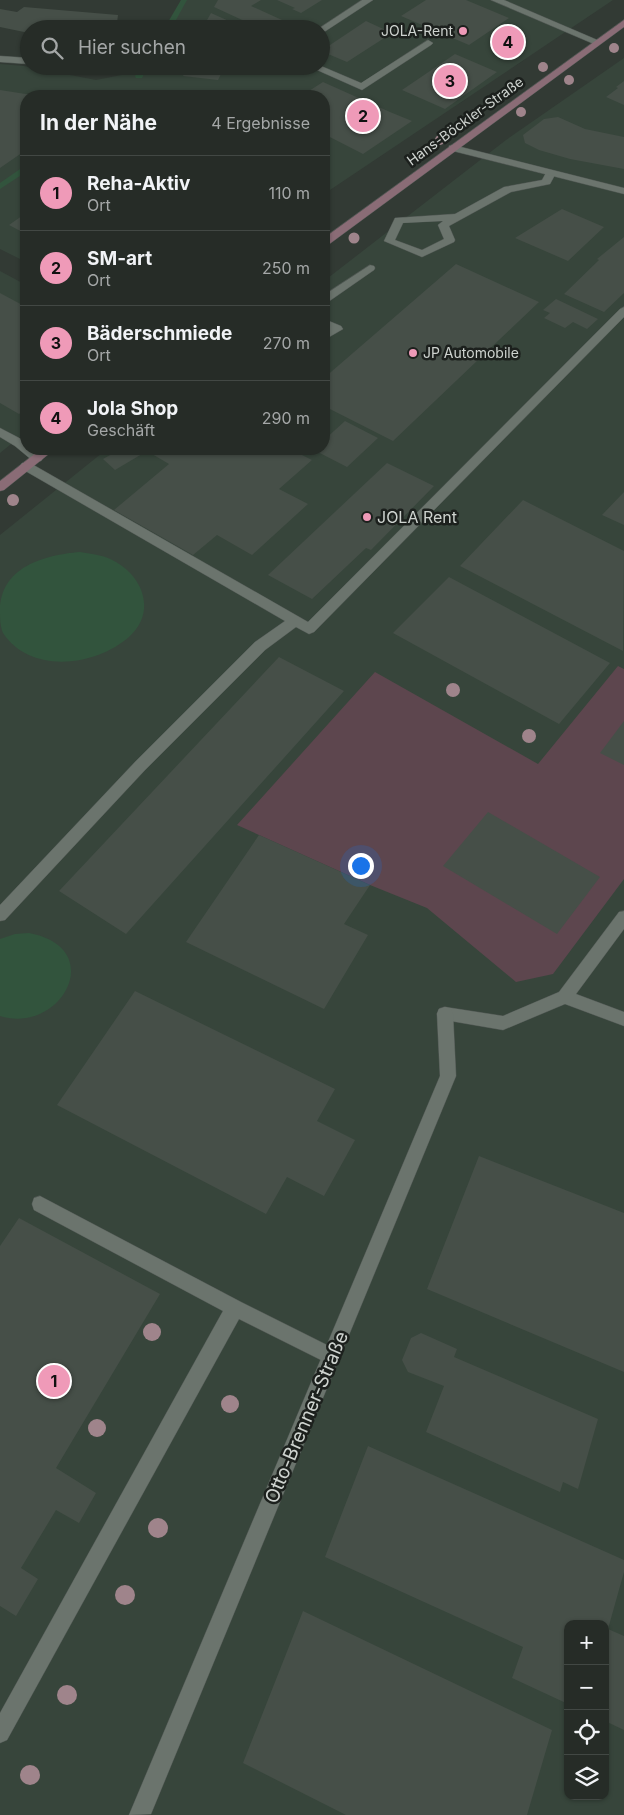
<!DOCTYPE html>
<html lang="de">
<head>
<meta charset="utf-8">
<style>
	:root { --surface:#262c27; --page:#2e342f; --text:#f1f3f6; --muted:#a4a7a7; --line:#424844; --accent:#ef9ab8 }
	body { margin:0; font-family:Inter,sans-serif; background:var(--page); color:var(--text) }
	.controls { position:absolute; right:15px; bottom:15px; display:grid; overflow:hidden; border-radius:10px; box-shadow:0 1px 4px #0004 }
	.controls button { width:45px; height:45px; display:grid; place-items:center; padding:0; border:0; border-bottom:1px solid var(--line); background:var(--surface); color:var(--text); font:25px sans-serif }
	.you { position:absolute; left:360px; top:865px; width:18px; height:18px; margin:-12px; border:4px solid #fff; border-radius:50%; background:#1a73e8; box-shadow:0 0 0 8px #1a73e833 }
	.badge { display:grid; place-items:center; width:32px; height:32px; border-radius:50%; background:var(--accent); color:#111; font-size:16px; font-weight:700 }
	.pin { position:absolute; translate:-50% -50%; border:2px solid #fff; box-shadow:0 1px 5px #0006 }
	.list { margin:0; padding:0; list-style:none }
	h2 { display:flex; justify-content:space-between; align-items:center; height:65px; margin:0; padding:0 20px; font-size:21px }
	h2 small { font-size:16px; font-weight:400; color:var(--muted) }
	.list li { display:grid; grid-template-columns:32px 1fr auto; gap:15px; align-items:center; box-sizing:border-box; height:75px; padding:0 20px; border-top:1px solid var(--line) }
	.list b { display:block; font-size:19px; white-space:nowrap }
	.list p { margin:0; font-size:16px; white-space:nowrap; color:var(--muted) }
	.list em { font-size:16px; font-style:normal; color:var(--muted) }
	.icon { flex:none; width:28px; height:28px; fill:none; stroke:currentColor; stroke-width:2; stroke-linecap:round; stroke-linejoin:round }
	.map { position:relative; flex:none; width:624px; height:1815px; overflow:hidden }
	.search { position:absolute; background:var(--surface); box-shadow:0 1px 4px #0004; left:20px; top:20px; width:310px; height:55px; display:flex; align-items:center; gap:12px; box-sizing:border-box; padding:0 18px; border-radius:28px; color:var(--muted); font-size:19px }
	.panel { position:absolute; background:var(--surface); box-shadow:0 1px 4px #0004; left:20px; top:90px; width:310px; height:365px; border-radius:20px }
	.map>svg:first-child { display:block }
</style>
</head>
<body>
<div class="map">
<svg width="624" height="1815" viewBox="0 0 624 1815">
	<rect width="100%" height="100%" fill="#323a34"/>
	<!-- built -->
	<path fill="#37453b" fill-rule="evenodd" d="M181 0H613L324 194V96H26V262L0 249V64L24 66 96 80 147 70 149 66H321V29H167Z
		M624 58V1815H0V535L107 449H324V281L506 140ZM568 1624H605V1796H568Z
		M0 271 26 285V432L0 453Z"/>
	<!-- green -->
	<path fill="#5d464e" d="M618 666 624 669V879L553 974 516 982 427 908 370 885 237 825 375 672 538 764Z"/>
	<!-- water -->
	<path fill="#32543d" d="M80 552C92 554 105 555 116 562 144 578 156 613 129 637 96 666 31 675 3 633 0 626 0 618 0 611 0 567 44 555 80 552Z
		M29 933C109 948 61 1035 0 1016V939L15 934Z"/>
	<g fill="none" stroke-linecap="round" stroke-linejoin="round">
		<!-- stream -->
		<path fill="#32543d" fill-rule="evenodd" d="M181 0H187L171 29H164Z
			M141 66H148L142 78H136L135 76Z
			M23 167H26V172L0 189V183Z"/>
	</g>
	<!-- building -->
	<path fill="#464f48" d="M218 0H261L251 6 293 25 288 29H246L253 25 214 7Z
		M277 0H322L301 13 292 9 295 8Z
		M426 0H466L509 18 469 45 401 16Z
		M24 7 118 15 117 23 142 26 140 29H29V33L0 27V9L17 12Z
		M211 13 231 22 228 29H202Z
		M366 21 392 33 347 62 321 51Z
		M455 54 497 72 445 109 402 90Z
		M188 66H225L218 80 183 76Z
		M624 81V105L606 97 618 88 616 87Z
		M323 82 390 112 412 121 363 154 324 134V96H301Z
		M0 90 32 95 26 96V150L0 168Z
		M558 117 585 129 624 137V169L570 159 539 150 525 143 523 135 544 119Z
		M562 209 604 227 568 261 515 238Z
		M26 213V234L9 225Z
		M624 237V293L604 312 564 294 599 260 597 259Z
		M456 264 539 302 393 441 324 406V378Z
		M0 293 26 307V409L19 414 0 403Z
		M556 299 598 319 587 329 573 322 565 328 544 318 550 313 543 310Z
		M345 421 378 438 347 467 312 449H324V440Z
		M121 449H290L312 460 279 489 308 504 252 555 217 535 193 555 114 510 169 464 147 451 115 470 103 459Z
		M387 463 434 486 371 550 366 548 312 599 268 575Z
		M624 492V525L602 515Z
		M523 500 624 551 623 651 460 566Z
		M449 577 610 663 559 724 393 633Z
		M279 657 344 691 126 934 59 891Z
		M624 721V765L600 753Z
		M488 812 600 877 557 934 443 866Z
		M259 835 370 885 344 924 368 935 324 1009 186 942Z
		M135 991 335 1089 317 1121 355 1140 324 1196 287 1177 266 1214 57 1105Z
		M479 1156 624 1213V1372L427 1289Z
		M19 1218 160 1294 56 1468 96 1493 79 1523 56 1510 21 1568 38 1579 16 1616 0 1606V1246Z
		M421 1333 457 1349 454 1357 598 1419 578 1489 563 1482 560 1492 426 1432 444 1386 408 1372 402 1360 411 1338Z
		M368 1446 624 1560V1572L608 1629 624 1636V1730L605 1721V1624H568V1704L512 1678 523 1647 325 1557Z
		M303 1611 552 1730 527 1815H346L243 1763Z"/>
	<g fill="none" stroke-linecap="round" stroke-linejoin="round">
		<!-- lane casing -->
		<g stroke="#4f5652" stroke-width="1">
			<path id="lane" d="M428 40 433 43 431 45 362 90 308 66H321L361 83Z
				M551 170 556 173 550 184 511 192 449 226 455 240 454 242 422 257 384 241 395 218 455 214 504 187 542 180 547 171ZM443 221 438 225 444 239 422 250 395 240 403 223Z
				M370 265 374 266 375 268 374 270 328 302 324 303V295Z
				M624 307V317L314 632 309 634 296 627 265 650 145 770 5 920 0 921V905L135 762 255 642 285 621 22 469 20 466 22 463H30L308 622 620 309Z
				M324 319 341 326 343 329 324 340V331L328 329 324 327Z
				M0 428 23 440 26 443V449C34 449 39 451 43 458L41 461H33L15 446 0 437Z
				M624 911V929L576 994 624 1012V1026L565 1004 503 1030 439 1019 437 1014 439 1009 445 1007 503 1016 559 992 619 912Z
				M40 1196 241 1302 337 1350 340 1356 337 1362 331 1365 239 1319 7 1740 0 1743V1713L223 1311 34 1210 32 1204 34 1198Z"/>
		</g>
		<!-- street casing -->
		<g stroke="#4f5652" stroke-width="1">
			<path id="street" d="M362 0H373L321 34V29H318Z
				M491 0H504L602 42 597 45 594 44Z
				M0 56 29 58V64L0 62Z
				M453 145 624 188V194L449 150V146Z
				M445 1007 451 1009 453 1014 456 1076 151 1814 129 1815 440 1076 437 1014 439 1009Z"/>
		</g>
		<!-- secondary casing -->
		<g stroke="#4f5652" stroke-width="1">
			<path id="secondary" d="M624 20V27L328 245 324 246V238Z
				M41 449H55L4 490 0 491V481Z"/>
		</g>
		<!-- lane -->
		<use href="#lane" fill="#6b746d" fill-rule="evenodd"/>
		<!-- street -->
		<use href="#street" fill="#6b746d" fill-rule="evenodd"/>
		<!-- secondary -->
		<use href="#secondary" fill="#8a6c76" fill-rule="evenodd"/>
	</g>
	<!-- trees -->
	<g fill="#9f848b">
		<circle cx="614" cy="48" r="5"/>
		<circle cx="543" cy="67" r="5"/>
		<circle cx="569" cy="80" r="5"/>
		<circle cx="492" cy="101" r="5"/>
		<circle cx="521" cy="112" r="5"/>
		<circle cx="440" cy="140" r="5"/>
		<circle cx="354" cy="238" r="5.5"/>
		<circle cx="13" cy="500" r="6"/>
		<circle cx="453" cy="690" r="7"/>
		<circle cx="529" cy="736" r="7"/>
		<circle cx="152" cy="1332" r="9"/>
		<circle cx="230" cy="1404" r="9"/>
		<circle cx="97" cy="1428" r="9"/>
		<circle cx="158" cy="1528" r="10"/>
		<circle cx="125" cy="1595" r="10"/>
		<circle cx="67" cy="1695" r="10"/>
		<circle cx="30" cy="1775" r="10"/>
	</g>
	<!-- markers -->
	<g fill="#ef9ab8" stroke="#1c201d" stroke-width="2">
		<circle cx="463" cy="31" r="5"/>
		<circle cx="413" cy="353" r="5"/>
		<circle cx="367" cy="517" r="5"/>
	</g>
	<g text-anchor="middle" stroke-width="5" stroke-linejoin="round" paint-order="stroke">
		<!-- far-poi labels -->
		<g font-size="14" fill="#ced3cf" stroke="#1c201d" text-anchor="end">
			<text x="453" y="36">JOLA-Rent</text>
			<text x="423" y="358" text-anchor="start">JP Automobile</text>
		</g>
		<!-- far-street labels -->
		<g font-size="14" fill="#ced3cf" stroke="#1c201d">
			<text transform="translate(465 121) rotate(-36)" y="5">Hans-Böckler-Straße</text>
		</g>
		<!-- poi labels -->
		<g font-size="16" fill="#ced3cf" stroke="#1c201d" text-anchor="start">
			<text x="377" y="523">JOLA Rent</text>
		</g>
		<!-- near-street labels -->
		<g font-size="19" fill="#ced3cf" stroke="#1c201d">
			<text transform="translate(306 1417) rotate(-67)" y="7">Otto-Brenner-Straße</text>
		</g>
	</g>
</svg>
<div class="controls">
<button>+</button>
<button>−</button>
<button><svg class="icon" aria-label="locate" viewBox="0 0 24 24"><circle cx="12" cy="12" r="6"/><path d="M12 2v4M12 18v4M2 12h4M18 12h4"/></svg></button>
<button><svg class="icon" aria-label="layers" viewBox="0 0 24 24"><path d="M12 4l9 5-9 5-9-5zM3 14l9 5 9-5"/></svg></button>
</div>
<div class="you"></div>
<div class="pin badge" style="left:54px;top:1381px">1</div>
<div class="pin badge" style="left:363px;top:116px">2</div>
<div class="pin badge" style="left:450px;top:81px">3</div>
<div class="pin badge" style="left:508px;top:42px">4</div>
<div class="search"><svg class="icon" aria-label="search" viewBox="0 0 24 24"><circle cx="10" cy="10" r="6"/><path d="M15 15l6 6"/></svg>Hier suchen</div>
<section class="panel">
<h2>In der Nähe<small>4 Ergebnisse</small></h2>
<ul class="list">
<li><span class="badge">1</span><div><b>Reha-Aktiv</b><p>Ort</p></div><em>110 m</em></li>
<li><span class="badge">2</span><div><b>SM-art</b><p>Ort</p></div><em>250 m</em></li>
<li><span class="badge">3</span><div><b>Bäderschmiede</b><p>Ort</p></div><em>270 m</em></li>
<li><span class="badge">4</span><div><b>Jola Shop</b><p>Geschäft</p></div><em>290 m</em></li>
</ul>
</section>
</div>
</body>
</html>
